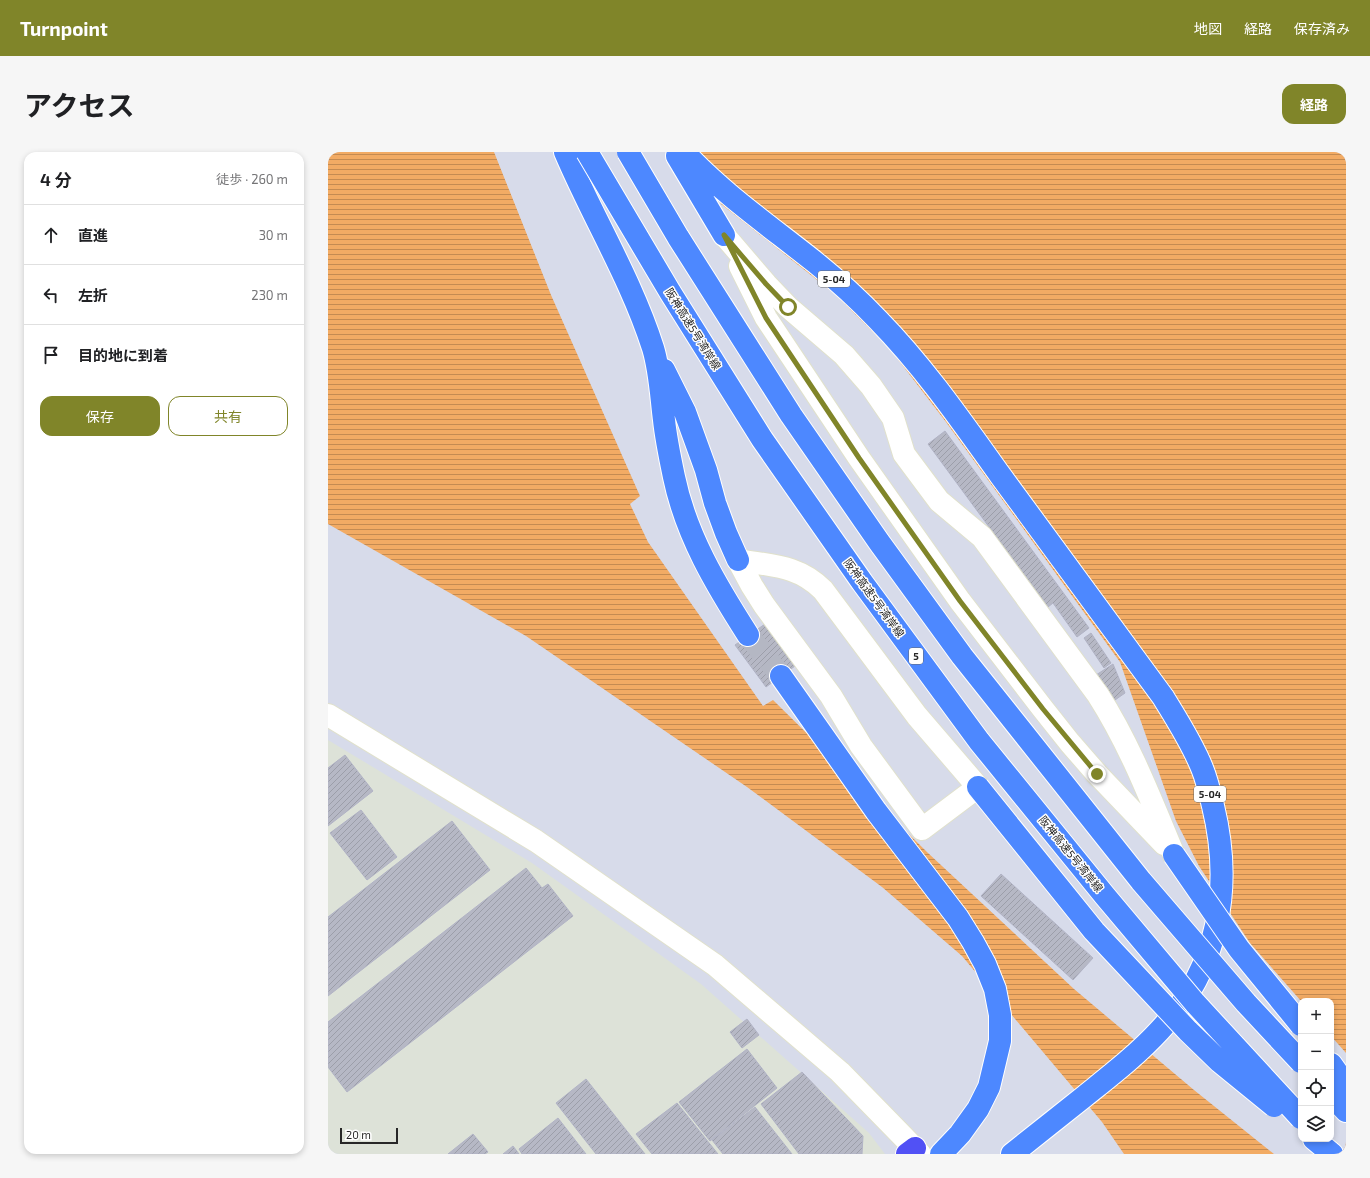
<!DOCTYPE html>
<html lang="ja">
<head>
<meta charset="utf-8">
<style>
	:root { --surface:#fff; --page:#f6f6f6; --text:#202124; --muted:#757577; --line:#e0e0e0; --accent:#808529 }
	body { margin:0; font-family:"Exo 2","Noto Sans JP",sans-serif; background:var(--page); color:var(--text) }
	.controls { position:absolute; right:12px; bottom:12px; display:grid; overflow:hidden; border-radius:8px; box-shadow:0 2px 6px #0003 }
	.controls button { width:36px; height:36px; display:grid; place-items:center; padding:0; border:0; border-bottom:1px solid var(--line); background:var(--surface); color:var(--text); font:20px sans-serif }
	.scale { position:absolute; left:12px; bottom:10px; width:58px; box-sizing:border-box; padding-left:4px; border:2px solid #272727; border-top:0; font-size:11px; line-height:14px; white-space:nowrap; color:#272727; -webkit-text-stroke:3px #fff; paint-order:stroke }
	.stop { position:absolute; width:12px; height:12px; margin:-9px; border:3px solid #808529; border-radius:50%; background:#fff }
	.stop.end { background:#808529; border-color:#fff; box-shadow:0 1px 4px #0008 }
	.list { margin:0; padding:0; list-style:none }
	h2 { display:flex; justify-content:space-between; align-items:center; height:52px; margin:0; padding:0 16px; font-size:17px }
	h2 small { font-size:13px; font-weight:400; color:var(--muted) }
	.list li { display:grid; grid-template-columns:26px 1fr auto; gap:12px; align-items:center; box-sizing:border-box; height:60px; padding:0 16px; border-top:1px solid var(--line) }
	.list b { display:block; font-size:15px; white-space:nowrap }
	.list em { font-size:13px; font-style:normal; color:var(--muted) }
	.actions { display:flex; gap:8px; padding:12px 16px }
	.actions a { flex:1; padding:9px 0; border:1px solid var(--accent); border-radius:12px; text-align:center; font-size:14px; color:var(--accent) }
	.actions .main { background:var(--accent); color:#fff }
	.icon { flex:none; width:22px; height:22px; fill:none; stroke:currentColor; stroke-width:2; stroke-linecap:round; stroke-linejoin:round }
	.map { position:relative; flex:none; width:1018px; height:1002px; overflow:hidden; border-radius:12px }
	header { display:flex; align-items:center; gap:24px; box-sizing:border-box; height:56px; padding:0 20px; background:var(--accent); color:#fff }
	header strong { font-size:19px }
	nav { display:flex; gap:22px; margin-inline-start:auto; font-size:14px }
	.intro { display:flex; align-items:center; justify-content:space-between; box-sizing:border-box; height:96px; padding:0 24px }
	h1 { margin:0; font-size:28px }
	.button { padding:10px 18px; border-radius:12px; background:var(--accent); color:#fff; font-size:14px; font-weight:700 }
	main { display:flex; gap:24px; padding:0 24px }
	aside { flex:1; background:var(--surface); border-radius:12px; box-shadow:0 2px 6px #0003 }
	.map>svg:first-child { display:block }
</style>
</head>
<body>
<header>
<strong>Turnpoint</strong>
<nav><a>地図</a><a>経路</a><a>保存済み</a></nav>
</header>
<div class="intro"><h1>アクセス</h1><a class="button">経路</a></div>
<main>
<aside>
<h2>4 分<small>徒歩 · 260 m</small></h2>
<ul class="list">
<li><svg class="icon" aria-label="ahead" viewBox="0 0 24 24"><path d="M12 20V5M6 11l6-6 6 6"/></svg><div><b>直進</b></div><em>30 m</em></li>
<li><svg class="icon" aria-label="left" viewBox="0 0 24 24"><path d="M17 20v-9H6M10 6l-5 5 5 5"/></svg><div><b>左折</b></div><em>230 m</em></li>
<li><svg class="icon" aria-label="arrive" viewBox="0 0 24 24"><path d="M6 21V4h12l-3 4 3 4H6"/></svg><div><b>目的地に到着</b></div></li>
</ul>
<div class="actions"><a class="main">保存</a><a>共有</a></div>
</aside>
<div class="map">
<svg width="1018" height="1002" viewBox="0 0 1018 1002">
	<defs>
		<pattern id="water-rules" width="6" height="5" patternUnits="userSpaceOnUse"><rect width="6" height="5" fill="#f2ab64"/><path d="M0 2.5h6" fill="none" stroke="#c48b52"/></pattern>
		<pattern id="building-hatch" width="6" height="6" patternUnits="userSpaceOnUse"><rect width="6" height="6" fill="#b6b8c5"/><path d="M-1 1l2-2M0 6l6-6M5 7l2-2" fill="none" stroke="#9c9ea9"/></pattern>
	</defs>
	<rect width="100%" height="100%" fill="#d7dbea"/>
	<!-- industrial -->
	<path fill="#dde2d8" d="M0 588 204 711 373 832 541 981 557 1002H0Z"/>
	<!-- water -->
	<path fill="url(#water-rules)" fill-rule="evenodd" d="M0 0H1018V1002H796L774 970 634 804 554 735 419 635 198 484 0 372ZM973 849H1003V987H973Z"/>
	<!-- pier -->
	<path fill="#d7dbea" d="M166 0H363L378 23 393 52 507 142 562 197 618 270 792 510 848 669 871 714 922 791 973 849V987H1003V884L1018 901V1002H946L866 938 746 837 600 701 445 548 435 554 320 390 302 352 312 344 223 143Z"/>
	<!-- building -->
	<path fill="url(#building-hatch)" stroke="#b1b3c5" d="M617 279 761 476 749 485 725 451 720 455 600 292Z
		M437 472 467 514 438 535 407 493Z
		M763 481 783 511 776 516 756 486Z
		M785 512 797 541 787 548 768 523Z
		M17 603 45 639 0 674V616Z
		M33 658 69 705 39 728 2 681Z
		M124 669 162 718 0 844V765Z
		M198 716 214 736 220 732 245 764 19 940 0 915V870Z
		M673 722 765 806 745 828 653 744Z
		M419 867 431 883 414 896 402 880Z
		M419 897 449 936 382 989 351 950Z
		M474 920 535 984 534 1002H471L433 952Z
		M258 927 317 1002H268L228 951Z
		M349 951 390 1002H324L308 982Z
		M427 955 464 1002H395L384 988Z
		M230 966 258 1002H194L191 997Z
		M145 982 160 1000 157 1002H120Z
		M185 994 191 1002H175Z"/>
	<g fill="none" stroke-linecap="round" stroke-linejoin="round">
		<!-- highway-tunnel -->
		<path stroke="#b4b7c3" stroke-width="22" stroke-dasharray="22 11" stroke-linecap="butt" d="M420 483 453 524"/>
		<!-- minor casing -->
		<g stroke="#e0e1cc" stroke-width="24">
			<path id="minor" d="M396 83 438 132 460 155 516 203 543 234 565 266 576 302 611 349 654 385 770 543C802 593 823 648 846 703
				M412 114 438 166 531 306 632 449 715 557 742 591 769 622 836 692
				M410 408C444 414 470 413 495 438L589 564 650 635 594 677 533 594 503 544 436 453 424 434Z
				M0 563 208 689 387 813 512 920 592 1002"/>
		</g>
		<!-- major casing -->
		<g stroke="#fff" stroke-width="24">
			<path id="major" d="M579 1002 587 996"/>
		</g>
		<!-- highway casing -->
		<g stroke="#fff" stroke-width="24">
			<path id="highway" d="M237 0C265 66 303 127 325 196 332 219 333 244 336 268 338 287 342 306 346 325 358 383 388 433 420 483
				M356 0C395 42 443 75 488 111 509 128 531 148 550 168 596 215 634 270 672 323 727 397 781 471 835 545 849 568 864 591 874 616 879 628 882 641 885 654 905 736 891 815 832 878 809 903 783 923 757 944 733 963 708 983 684 1002
				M349 4 396 83
				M336 218 357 260 378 318 387 351 398 381 410 408
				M453 524 548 659 630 766 645 790 657 812 667 837 672 863V889L661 935 650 957 632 982 613 1002
				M1003 912 1018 933
				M1003 943 1018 959
				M986 987 1004 1002"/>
		</g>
		<!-- minor -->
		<use href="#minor" stroke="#fff" stroke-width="22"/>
		<!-- major -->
		<use href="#major" stroke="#5151f5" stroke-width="22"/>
		<!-- highway -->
		<use href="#highway" stroke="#4d88ff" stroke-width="22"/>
		<!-- highway-bridge casing -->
		<g stroke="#fff" stroke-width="24" stroke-linecap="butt">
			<path id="highway-bridge" d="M259 0 342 140 434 287 534 430 651 589 777 744 867 851 973 966
				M300 0 350 85 463 263 551 390 634 504 813 729 918 851 973 910
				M650 635 766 779 860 879 892 910 946 954
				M846 703 911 797 973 873"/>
		</g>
		<!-- highway-bridge -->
		<use href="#highway-bridge" stroke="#4d88ff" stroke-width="22"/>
	</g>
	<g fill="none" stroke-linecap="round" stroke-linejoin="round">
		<!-- route -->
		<path stroke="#808529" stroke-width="5" d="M460 155 438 132 396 83 438 166 531 306 632 449 715 557 769 622"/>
	</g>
	<g text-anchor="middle" stroke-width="3" stroke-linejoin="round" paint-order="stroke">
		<!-- shield labels -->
		<g fill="#fff" stroke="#686868" stroke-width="1">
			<rect x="490" y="119" width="32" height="16" rx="3"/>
			<rect x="581" y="496" width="14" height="16" rx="3"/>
			<rect x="866" y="634" width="32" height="16" rx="3"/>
		</g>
		<g font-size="10" font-weight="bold" fill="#272727">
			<text x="506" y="131">5-04</text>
			<text x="588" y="508">5</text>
			<text x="882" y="646">5-04</text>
		</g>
		<!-- street labels -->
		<g font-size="11" fill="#272727" stroke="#fff">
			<text transform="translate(365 177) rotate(58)" y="4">阪神高速5号湾岸線</text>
			<text transform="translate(546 446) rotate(54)" y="4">阪神高速5号湾岸線</text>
			<text transform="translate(743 702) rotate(51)" y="4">阪神高速5号湾岸線</text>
		</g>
	</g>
</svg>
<div class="controls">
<button>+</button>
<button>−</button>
<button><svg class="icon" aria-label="locate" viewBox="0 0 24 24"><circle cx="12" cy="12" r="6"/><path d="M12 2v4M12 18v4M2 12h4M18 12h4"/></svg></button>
<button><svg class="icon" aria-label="layers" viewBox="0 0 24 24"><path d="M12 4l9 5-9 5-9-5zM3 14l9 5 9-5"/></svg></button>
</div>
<div class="scale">20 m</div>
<div class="stop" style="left:460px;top:155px"></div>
<div class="stop end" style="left:769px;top:622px"></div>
</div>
</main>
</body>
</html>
